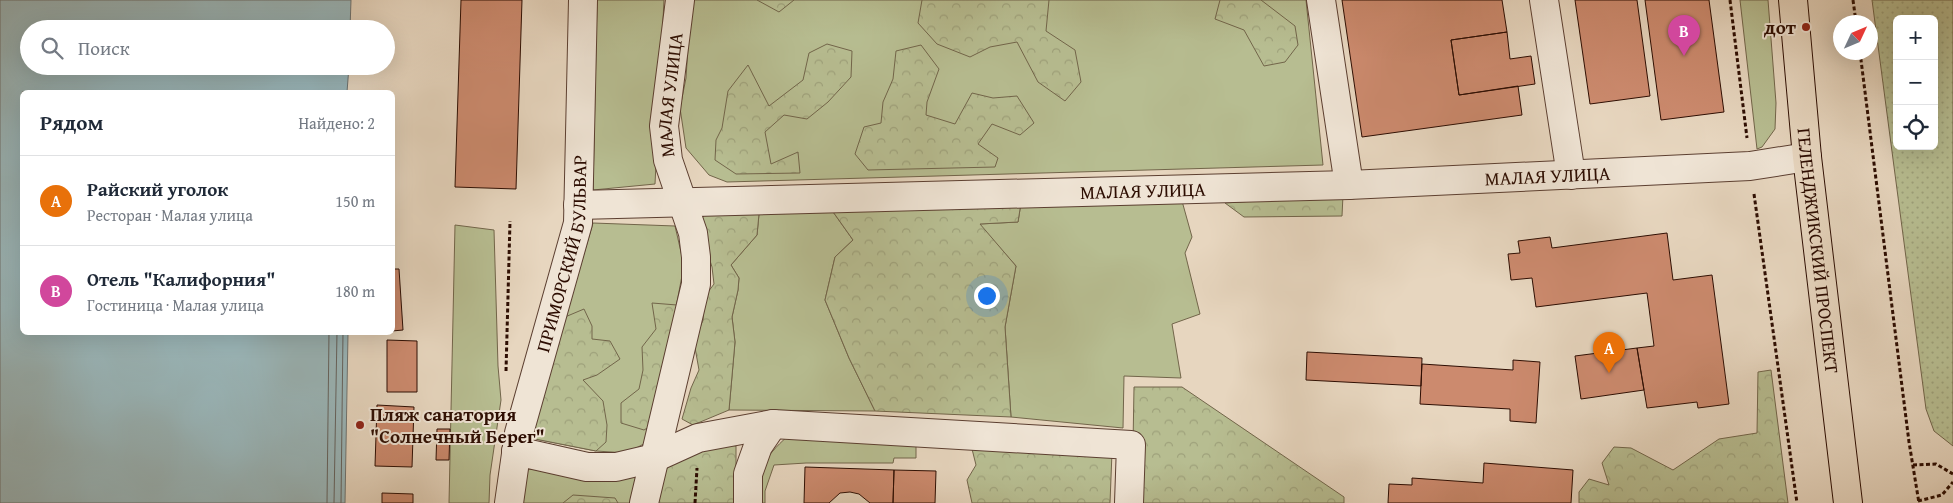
<!DOCTYPE html>
<html lang="ru">
<head>
<meta charset="utf-8">
<style>
	:root { --surface:#fff; --page:#f2f2f3; --text:#1f2937; --muted:#747a83; --line:#e0e1e3; --accent:#8f2418 }
	body { margin:0; font-family:"Gentium Book Plus",serif; background:var(--page); color:var(--text) }
	.controls { position:absolute; right:15px; top:15px; display:grid; overflow:hidden; border-radius:8px; box-shadow:0 5px 20px #0002 }
	.controls button { width:45px; height:45px; display:grid; place-items:center; padding:0; border:0; border-bottom:1px solid var(--line); background:var(--surface); color:var(--text); font:25px sans-serif }
	.compass { position:absolute; left:1833px; top:15px; width:45px; height:45px; border-radius:50%; background:var(--surface); box-shadow:0 5px 20px #0002; rotate:46deg }
	.you { position:absolute; left:986px; top:295px; width:18px; height:18px; margin:-12px; border:4px solid #fff; border-radius:50%; background:#1a73e8; box-shadow:0 0 0 8px #1a73e833 }
	.badge { display:grid; place-items:center; width:32px; height:32px; border-radius:50%; background:var(--accent); color:#fff; font-size:16px; font-weight:700 }
	.pin { position:absolute; translate:-50% -41px; filter:drop-shadow(0 1px 2px #0008) }
	.pin::after { content:''; position:absolute; top:26px; width:18px; height:15px; background:inherit; clip-path:polygon(0 0,100% 0,50% 100%) }
	.list { margin:0; padding:0; list-style:none }
	h2 { display:flex; justify-content:space-between; align-items:center; height:65px; margin:0; padding:0 20px; font-size:21px }
	h2 small { font-size:16px; font-weight:400; color:var(--muted) }
	.list li { display:grid; grid-template-columns:32px 1fr auto; gap:15px; align-items:center; box-sizing:border-box; height:90px; padding:0 20px; border-top:1px solid var(--line) }
	.list b { display:block; font-size:19px; white-space:nowrap }
	.list p { margin:0; font-size:16px; white-space:nowrap; color:var(--muted) }
	.list em { font-size:16px; font-style:normal; color:var(--muted) }
	.icon { flex:none; width:28px; height:28px; fill:none; stroke:currentColor; stroke-width:2; stroke-linecap:round; stroke-linejoin:round }
	.map { position:relative; flex:none; width:1953px; height:503px; overflow:hidden }
	.search { position:absolute; background:var(--surface); box-shadow:0 5px 20px #0002; left:20px; top:20px; width:375px; height:55px; display:flex; align-items:center; gap:12px; box-sizing:border-box; padding:0 18px; border-radius:28px; color:var(--muted); font-size:19px }
	.panel { position:absolute; background:var(--surface); box-shadow:0 5px 20px #0002; left:20px; top:90px; width:375px; height:245px; border-radius:8px }
	.map>svg:first-child { display:block }
</style>
</head>
<body>
<div class="map">
<svg width="1953" height="503" viewBox="0 0 1953 503">
	<defs>
		<pattern id="forest-crowns" width="20" height="18" patternUnits="userSpaceOnUse" patternTransform="scale(1.25)"><rect width="20" height="18" fill="#b7bd91"/><path d="M2 6a3 3 0 1 1 6 0M12 15a3 3 0 1 1 6 0" fill="none" stroke="#9ea17b"/></pattern>
		<pattern id="park-dots" width="8" height="8" patternUnits="userSpaceOnUse" patternTransform="scale(1.25)"><rect width="8" height="8" fill="#b7bd91"/><path d="M2 2h.1M6 6h.1" fill="none" stroke="#9ea17b" stroke-width="1.8" stroke-linecap="round"/></pattern>
	</defs>
	<rect width="100%" height="100%" fill="#e7d6bf"/>
	<filter id="stains"><feTurbulence type="fractalNoise" baseFrequency=".004" numOctaves="4"/><feColorMatrix values="0 0 0 0 .2 0 0 0 0 .09 0 0 0 0 .02 0 0 0 .5 -.17"/></filter>
	<radialGradient id="worn" r=".72"><stop offset=".6" stop-color="#630" stop-opacity="0"/><stop offset="1" stop-color="#630" stop-opacity=".3"/></radialGradient>
	<!-- grass -->
	<path fill="#b7bd91" stroke="#72654a" d="M597 0H664L655 184 593 190Z
		M691 0H1306L1323 165 727 182 709 175 686 148 680 108 686 78Z
		M1740 0H1768L1776 103 1775 129 1762 147 1757 149Z
		M1182 201 1192 237 1185 253 1200 314 1172 324 1181 378 1124 376 1123 428 1011 417 1005 327 1016 266 979 224 1018 222 1021 203Z
		M831 209 853 240 835 257 825 300 849 358 875 411 729 410 735 342 732 317 738 290 739 278 731 265 757 235 759 214Z
		M593 223 675 226 684 265 651 440 627 453 596 451 530 438Z
		M455 225 494 230 498 366 501 400 490 475 489 503H449Z
		M789 435 916 441V458H894L893 463H806L774 465 765 491V503H756C761 467 761 460 789 435Z
		M528 469 641 472 634 503H521Z"/>
	<!-- forest -->
	<path fill="url(#forest-crowns)" stroke="#72654a" d="M757 0H794L779 12Z
		M922 0H1049L1046 31 1075 50 1081 82 1065 101 1038 82 1017 42 990 47 970 57 937 44 918 23Z
		M1220 0H1261L1295 26 1298 45 1285 62 1264 66 1244 30 1215 19Z
		M827 44 852 51 851 77 828 102 807 119 784 115 765 132 771 164 798 152 800 173 736 174 715 160 716 140 722 128 728 91 748 65 769 106 803 80 809 53Z
		M921 45 939 69 927 102 926 115 955 124 972 93 993 98 1017 96 1034 123 1020 135 992 124 978 144 998 158 995 167 868 170 855 154 864 127 881 123 883 102 893 79 896 51Z
		M1343 195 1342 216 1244 217 1225 203Z
		M1021 203 1018 222 980 224 1016 266 1005 327 1011 417 875 411 849 358 825 300 835 257 853 240 831 209Z
		M712 208 759 214 757 235 731 265 739 278 738 290 732 317 735 342 729 410 693 425 682 419 691 388 699 370 694 342 703 320 705 296 714 284 712 267 698 222Z
		M652 303 677 305 654 424 644 430 621 423V403L639 389 643 370 642 347 656 329Z
		M584 309 592 326V339L610 341 620 359 597 375 583 380 603 401 607 425 606 442 596 451 530 438 565 317Z
		M1771 370 1788 503H1579V492L1589 479 1609 485 1602 463 1614 447 1631 448 1673 470 1719 439 1757 433 1758 372Z
		M1134 387H1182L1344 497V503H1132Z
		M713 442 736 446V503H653L662 460Z
		M971 445 1112 452 1110 503H972L967 480 976 465Z
		M573 495 615 498 618 503H563Z"/>
	<!-- park -->
	<path fill="url(#park-dots)" stroke="#72654a" fill-rule="evenodd" d="M1872 0H1953V446L1934 431 1926 409ZM1897 19H1934V146H1897Z"/>
	<!-- water -->
	<path fill="#9ab7bb" stroke="#6e7371" d="M0 0H351L350 29H29V66H349L347 92H22V332L348 333 345 503H0Z"/>
	<g fill="none" stroke-linecap="round" stroke-linejoin="round">
		<!-- shore -->
		<path stroke="#64625e" stroke-width="1" d="M327 503 329 332
			M334 503 337 332
			M341 503 343 332"/>
	</g>
	<!-- building -->
	<path fill="#cc8a6e" stroke="#2d0d02" d="M461 0H522L516 189 455 187Z
		M1342 0H1502L1507 32 1451 40 1459 95 1518 86 1522 115 1362 137Z
		M1575 0H1637L1650 96 1590 104Z
		M1645 0H1709L1724 112 1661 120Z
		M1507 32 1510 59 1531 56 1535 84 1459 95 1451 40Z
		M1667 233 1673 280 1712 275 1729 404 1698 408 1697 402 1647 408 1637 348 1654 346 1647 293 1536 307 1532 278 1511 280 1508 254 1520 253 1518 241 1550 237 1552 248Z
		M392 269H399L403 330 392 331Z
		M387 340 417 341V392H387Z
		M1637 348 1644 390 1581 399 1575 356Z
		M1307 352 1422 358 1421 386 1306 380Z
		M1513 360 1540 362 1536 423 1510 421V409L1420 404 1422 364 1513 370Z
		M377 405 414 407 412 467 375 466Z
		M437 429H450L449 460H436Z
		M1484 463 1573 470 1571 503H1388L1389 484 1412 485V478L1483 483Z
		M805 467 894 470 893 503H870L859 494 850 492 840 493 829 503H804Z
		M894 470 936 471 935 503H893Z
		M382 493 413 494V503H382Z"/>
	<g fill="none" stroke-linecap="round" stroke-linejoin="round">
		<!-- minor casing -->
		<g stroke="#5c3f31" stroke-width="30">
			<g id="minor">
				<path d="M1321 0 1349 185"/>
				<path d="M1544 0 1571 175"/>
				<path id="s1" d="M578 205 1349 185 1750 166 1807 157"/>
				<path d="M516 451 587 467H616L654 458 698 438 773 424 1131 445 1129 503"/>
				<path id="s2" d="M509 503 519 433 578 223 583 0"/>
				<path id="s3" d="M644 503 696 284V257L693 233 668 160 664 126 680 0"/>
				<path d="M748 503V474L758 446 773 424"/>
			</g>
		</g>
		<!-- major casing -->
		<g stroke="#2d0d02" stroke-width="30">
			<g id="major">
				<path id="s4" d="M1793 0 1807 157 1848 503"/>
			</g>
		</g>
		<!-- path -->
		<path stroke="#2d0d02" stroke-width="3" stroke-dasharray="4 2.5" stroke-linecap="butt" d="M1730 0 1747 138
			M1853 0 1856 22
			M1860 52 1909 442 1919 503
			M1754 194 1797 503
			M506 371 510 221
			M1913 465 1936 464 1953 474
			M1918 501 1942 495 1953 482
			M695 503 697 468"/>
		<!-- minor -->
		<use href="#minor" stroke="#efe4d5" stroke-width="28"/>
		<!-- major -->
		<use href="#major" stroke="#e7d6bf" stroke-width="28"/>
	</g>
	<!-- markers -->
	<g fill="#8f2418" stroke="#efe4d5" stroke-width="2">
		<circle cx="1806" cy="27" r="5"/>
		<circle cx="360" cy="425" r="5"/>
	</g>
	<g text-anchor="middle" stroke-width="4" stroke-linejoin="round" paint-order="stroke">
		<!-- poi labels -->
		<g font-size="19" font-weight="bold" fill="#2d0d02" stroke="#efe4d5" text-anchor="end">
			<text x="1796" y="34">дот</text>
			<text x="370" y="421" text-anchor="start">Пляж санатория<tspan x="370" dy="22">"Солнечный Берег"</tspan></text>
		</g>
		<!-- street labels -->
		<g font-size="19" fill="#2d0d02" stroke="#efe4d5">
			<text dy="7" stroke="none"><textPath href="#s3" startOffset="419">МАЛАЯ УЛИЦА</textPath></text>
			<text dy="7" stroke="none"><textPath href="#s1" startOffset="970">МАЛАЯ УЛИЦА</textPath></text>
			<text dy="7" stroke="none"><textPath href="#s1" startOffset="565">МАЛАЯ УЛИЦА</textPath></text>
			<text dy="7" stroke="none"><textPath href="#s4" startOffset="252">ГЕЛЕНДЖИКСКИЙ ПРОСПЕКТ</textPath></text>
			<text dy="7" stroke="none"><textPath href="#s2" startOffset="256">ПРИМОРСКИЙ БУЛЬВАР</textPath></text>
		</g>
	</g>
	<rect width="100%" height="100%" filter="url(#stains)"/>
	<rect width="100%" height="100%" fill="url(#worn)"/>
</svg>
<div class="controls">
<button>+</button>
<button>−</button>
<button><svg class="icon" aria-label="locate" viewBox="0 0 24 24"><circle cx="12" cy="12" r="6"/><path d="M12 2v4M12 18v4M2 12h4M18 12h4"/></svg></button>
</div>
<svg class="compass" viewBox="-18 -18 36 36"><path d="M0-13l5 13h-10z" fill="#e53935"/><path d="M0 13l5-13h-10z" fill="#747a83"/></svg>
<div class="you"></div>
<div class="pin badge" style="left:1609px;top:373px;background:#e8710a">A</div>
<div class="pin badge" style="left:1684px;top:56px;background:#d1479c">B</div>
<div class="search"><svg class="icon" aria-label="search" viewBox="0 0 24 24"><circle cx="10" cy="10" r="6"/><path d="M15 15l6 6"/></svg>Поиск</div>
<section class="panel">
<h2>Рядом<small>Найдено: 2</small></h2>
<ul class="list">
<li><span class="badge" style="background:#e8710a">A</span><div><b>Райский уголок</b><p>Ресторан · Малая улица</p></div><em>150 m</em></li>
<li><span class="badge" style="background:#d1479c">B</span><div><b>Отель &quot;Калифорния&quot;</b><p>Гостиница · Малая улица</p></div><em>180 m</em></li>
</ul>
</section>
</div>
</body>
</html>
